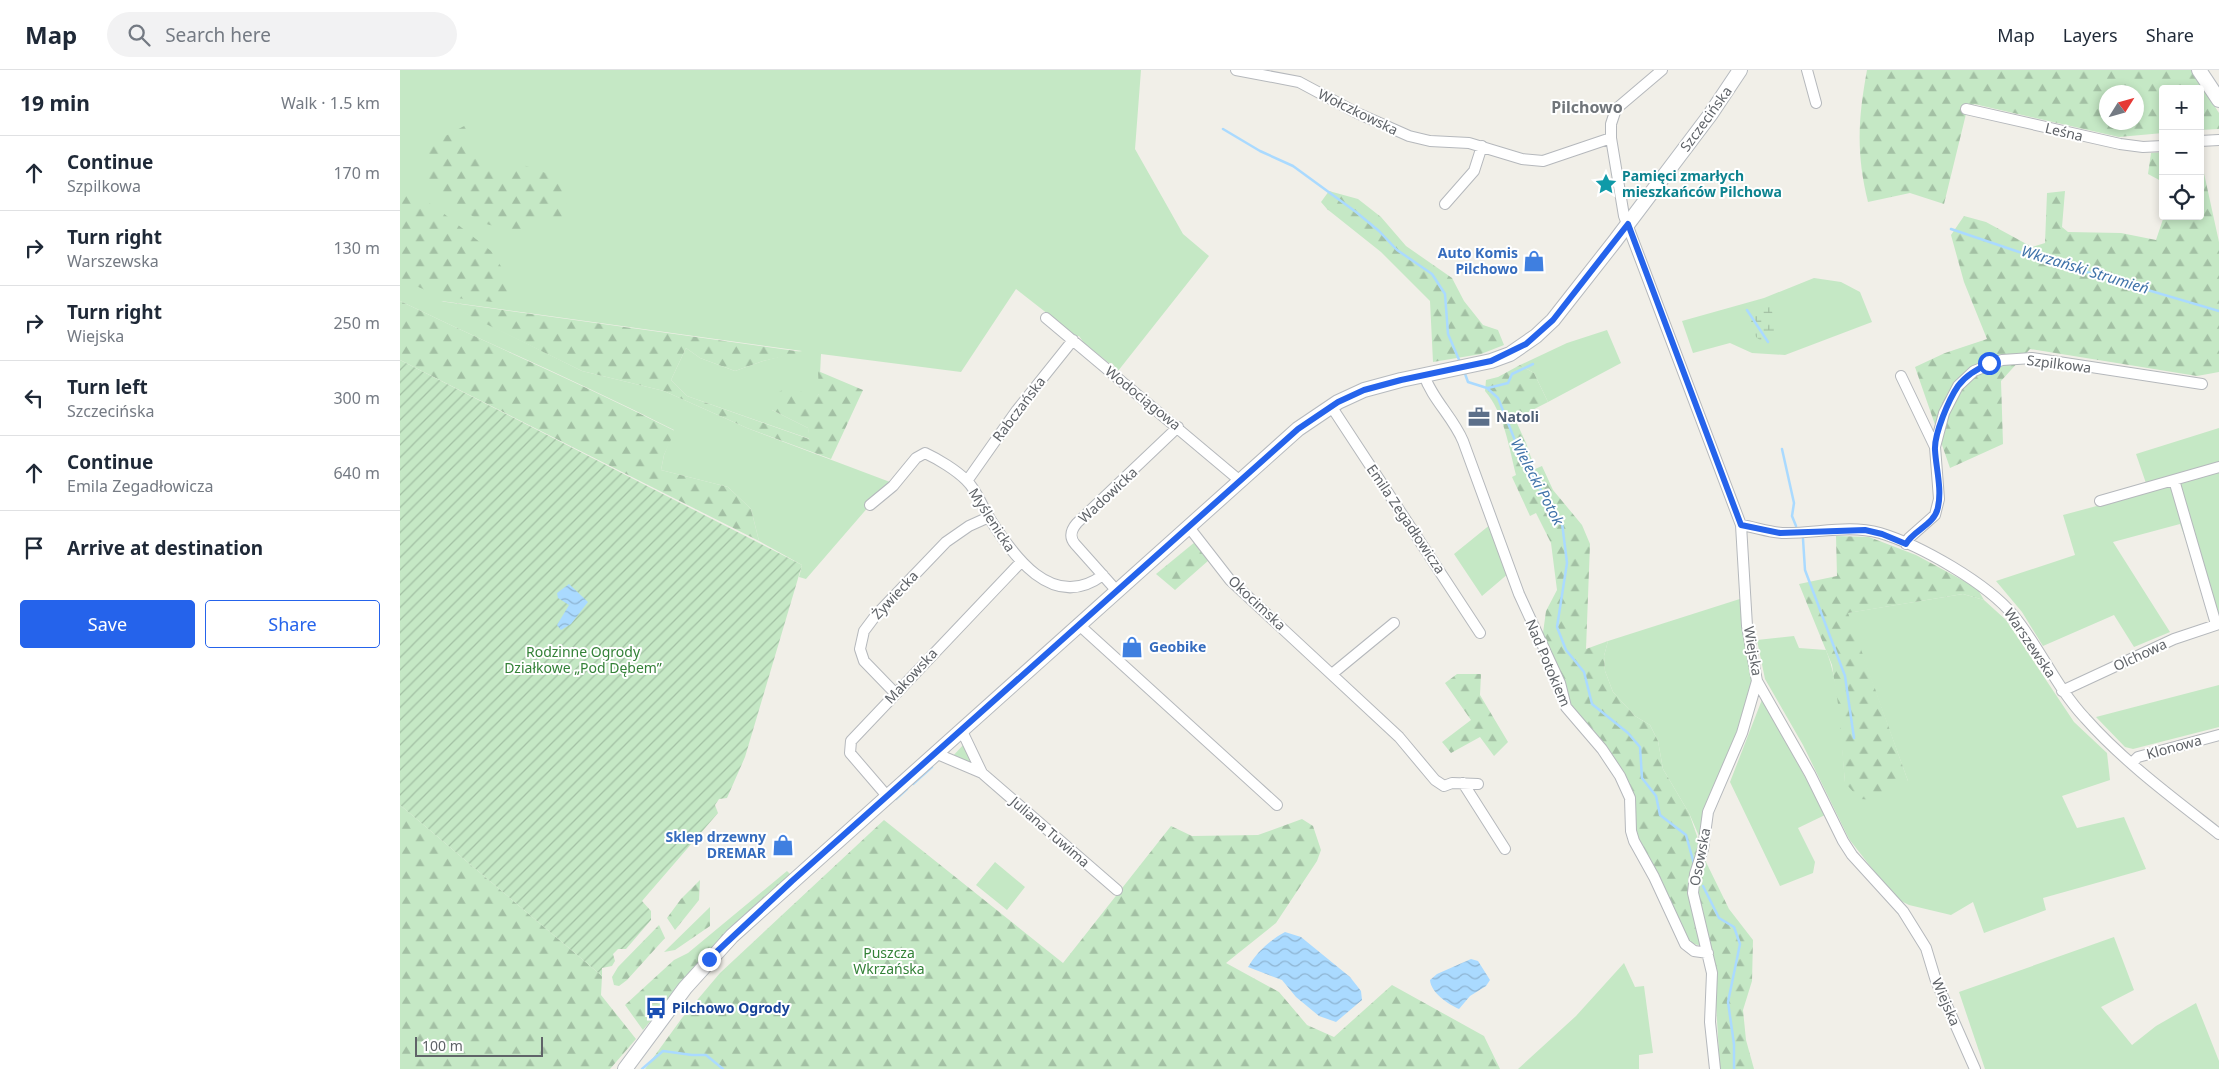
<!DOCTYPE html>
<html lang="en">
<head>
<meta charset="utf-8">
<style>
	:root { --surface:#fff; --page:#f2f2f3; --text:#1f2937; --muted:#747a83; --line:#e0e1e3; --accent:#2563eb }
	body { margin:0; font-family:"Noto Sans",sans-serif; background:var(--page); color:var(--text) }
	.controls { position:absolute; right:15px; top:15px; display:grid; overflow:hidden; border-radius:5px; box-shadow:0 2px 8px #0003 }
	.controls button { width:45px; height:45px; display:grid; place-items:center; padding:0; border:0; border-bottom:1px solid var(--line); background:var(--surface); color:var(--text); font:25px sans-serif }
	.compass { position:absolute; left:1699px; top:15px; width:45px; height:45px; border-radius:50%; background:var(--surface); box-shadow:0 2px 8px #0003; rotate:53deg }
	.scale { position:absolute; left:15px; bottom:12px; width:128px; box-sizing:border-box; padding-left:5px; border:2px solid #5f6368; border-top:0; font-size:14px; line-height:18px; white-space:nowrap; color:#5f6368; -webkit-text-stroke:4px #fff; paint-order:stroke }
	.stop { position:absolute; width:15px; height:15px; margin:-11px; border:4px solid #2563eb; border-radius:50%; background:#fff }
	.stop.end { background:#2563eb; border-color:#fff; box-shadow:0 1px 5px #0008 }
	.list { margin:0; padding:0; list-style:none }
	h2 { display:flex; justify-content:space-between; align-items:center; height:65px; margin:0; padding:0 20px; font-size:21px }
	h2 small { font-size:16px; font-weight:400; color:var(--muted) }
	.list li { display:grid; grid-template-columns:32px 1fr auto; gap:15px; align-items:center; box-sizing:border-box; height:75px; padding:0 20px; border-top:1px solid var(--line) }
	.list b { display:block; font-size:19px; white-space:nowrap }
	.list p { margin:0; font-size:16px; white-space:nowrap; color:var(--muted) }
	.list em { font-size:16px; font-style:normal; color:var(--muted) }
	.actions { display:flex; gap:10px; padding:15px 20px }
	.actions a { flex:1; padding:11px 0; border:1px solid var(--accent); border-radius:5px; text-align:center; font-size:18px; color:var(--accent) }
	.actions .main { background:var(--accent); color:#fff }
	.icon { flex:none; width:28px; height:28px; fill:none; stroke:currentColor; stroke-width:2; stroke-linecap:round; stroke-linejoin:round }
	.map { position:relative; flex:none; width:1819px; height:999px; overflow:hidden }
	header { display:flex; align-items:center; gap:30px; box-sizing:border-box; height:70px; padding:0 25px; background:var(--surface); border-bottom:1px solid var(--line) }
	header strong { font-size:24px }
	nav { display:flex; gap:28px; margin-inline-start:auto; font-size:18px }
	.search { width:350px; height:45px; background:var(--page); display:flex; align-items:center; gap:12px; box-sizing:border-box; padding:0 18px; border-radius:28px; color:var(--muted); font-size:19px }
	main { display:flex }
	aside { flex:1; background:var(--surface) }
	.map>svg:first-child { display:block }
</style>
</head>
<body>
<header>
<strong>Map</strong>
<div class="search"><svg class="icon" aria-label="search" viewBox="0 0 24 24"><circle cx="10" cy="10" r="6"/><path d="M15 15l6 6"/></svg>Search here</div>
<nav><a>Map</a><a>Layers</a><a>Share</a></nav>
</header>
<main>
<aside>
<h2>19 min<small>Walk · 1.5 km</small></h2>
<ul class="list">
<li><svg class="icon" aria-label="ahead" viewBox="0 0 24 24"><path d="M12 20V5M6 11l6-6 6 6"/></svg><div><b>Continue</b><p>Szpilkowa</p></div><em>170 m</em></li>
<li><svg class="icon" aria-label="right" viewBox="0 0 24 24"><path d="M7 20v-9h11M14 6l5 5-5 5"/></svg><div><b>Turn right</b><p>Warszewska</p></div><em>130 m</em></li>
<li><svg class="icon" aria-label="right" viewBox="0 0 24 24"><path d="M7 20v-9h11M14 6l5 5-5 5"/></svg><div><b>Turn right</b><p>Wiejska</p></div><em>250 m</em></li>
<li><svg class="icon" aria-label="left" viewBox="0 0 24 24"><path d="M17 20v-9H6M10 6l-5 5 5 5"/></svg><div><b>Turn left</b><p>Szczecińska</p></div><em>300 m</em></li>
<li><svg class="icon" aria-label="ahead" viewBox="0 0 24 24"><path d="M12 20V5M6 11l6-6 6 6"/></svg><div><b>Continue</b><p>Emila Zegadłowicza</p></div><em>640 m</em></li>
<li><svg class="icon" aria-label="arrive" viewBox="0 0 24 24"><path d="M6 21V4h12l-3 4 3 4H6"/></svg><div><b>Arrive at destination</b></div></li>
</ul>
<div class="actions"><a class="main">Save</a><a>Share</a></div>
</aside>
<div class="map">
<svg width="1819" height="999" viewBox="0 0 1819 999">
	<defs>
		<pattern id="forest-firs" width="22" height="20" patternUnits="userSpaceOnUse" patternTransform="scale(1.25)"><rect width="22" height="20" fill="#c5e8c5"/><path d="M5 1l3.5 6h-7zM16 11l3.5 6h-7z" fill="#a3c0a4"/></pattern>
		<pattern id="wetland-marsh" width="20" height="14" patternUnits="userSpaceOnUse" patternTransform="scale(1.25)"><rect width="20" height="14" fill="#c5e8c5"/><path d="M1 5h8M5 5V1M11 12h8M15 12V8" fill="none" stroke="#a3c0a4"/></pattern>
		<pattern id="garden-furrows" width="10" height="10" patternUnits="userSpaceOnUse" patternTransform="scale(1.25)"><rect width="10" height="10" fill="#c5e8c5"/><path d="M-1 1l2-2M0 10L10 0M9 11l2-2" fill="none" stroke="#a3c0a4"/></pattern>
		<pattern id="water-waves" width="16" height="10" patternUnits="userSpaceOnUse" patternTransform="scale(1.25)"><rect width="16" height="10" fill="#aadaff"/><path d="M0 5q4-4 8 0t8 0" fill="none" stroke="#8eb4d2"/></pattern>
	</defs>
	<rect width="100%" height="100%" fill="#f1efe8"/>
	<!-- grass -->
	<path fill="#c5e8c5" d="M0 0H741L735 79 783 164 809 186 718 301 712 293H709L684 273 679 266H676L616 219 561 302 421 284 419 324 415 329 372 340 408 358 410 369 287 326 271 310 286 278 300 288 335 301 363 291 402 281 41 231 182 301 264 321 347 358 490 412 482 425 470 435 406 509 399 507 402 495 359 471 351 439 328 417 261 400 264 385 274 360C184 314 91 275 0 231Z
		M1414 208 1441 212 1460 222 1472 252 1385 285 1352 283 1330 273 1293 283 1282 251 1364 228Z
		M1207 260 1221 293 1148 332 1134 303 1120 295 1167 273Z
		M1819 358V547L1814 549 1780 454 1713 472 1770 562 1734 577 1714 545 1643 576 1622 542 1596 511 1675 485 1663 445 1749 422 1736 384Z
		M1091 454 1109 503 1082 526 1054 484Z
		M1563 524 1584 530 1606 550 1674 652 1707 683 1710 710 1662 726 1677 758 1724 747 1746 799 1643 828 1646 840 1584 863 1573 832 1551 845 1509 835 1495 828 1449 769 1403 675 1365 609 1357 570 1394 566 1399 578 1426 580C1442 621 1441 669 1445 712L1508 711 1447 543Z
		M1346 527 1357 611 1304 768 1299 766 1289 743 1263 699 1258 671 1250 655 1235 646 1213 622 1205 601 1204 586 1208 571Z
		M1819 615V657L1733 679 1725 677 1696 647Z
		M1363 627 1425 745 1398 758 1415 792 1413 803 1380 816 1330 712Z
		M565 673 575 695 551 688Z
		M595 792 625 817 607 840 576 815Z
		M1714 867 1734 920 1701 937 1732 975 1756 956 1796 933 1819 991V999H1585L1559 922Z
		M1224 893 1235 917 1244 916 1253 983 1239 985V999H1118L1176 946Z"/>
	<!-- forest -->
	<path fill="url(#forest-firs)" fill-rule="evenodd" d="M1467 0H1791L1819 43V59L1800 60V19H1763V63L1719 67 1574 34 1566 44 1544 134 1510 123 1468 132C1456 83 1458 49 1467 0ZM1706 22H1736V52H1706Z
		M66 55 71 84 95 104 115 92 163 109 169 148H141L118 162 86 154 23 117 30 74Z
		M1763 82V112L1748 104 1751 83Z
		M1800 85 1819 172V302L1797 306 1630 279 1601 311 1603 374 1550 398 1515 297 1545 283 1587 269 1564 212 1551 165 1564 146 1586 152 1632 177 1645 173 1647 123 1665 121 1662 157 1668 162 1721 163 1756 170 1764 146H1800Z
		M0 121 33 135 91 181 113 215 110 234 39 226 0 209Z
		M929 121 958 129 981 147 1006 176 1052 208 1064 231 1083 255 1098 260 1104 275 1081 284 1033 292 1030 231 981 182 927 139 921 132Z
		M0 231C91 275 184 315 275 361L264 385 261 400 328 417 351 439 359 471 0 290Z
		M39 231 403 282 363 291 335 301 300 288 286 278 271 310 287 326 409 369 408 358 372 340 379 322 389 316 415 328 419 324 418 301 463 320 431 389 347 358 264 321 182 301Z
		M1120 295 1134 303 1148 332 1115 349 1126 373 1135 399 1142 396 1153 420 1182 455 1190 474 1186 579 1208 571 1204 586 1205 601 1213 622 1235 646 1250 655 1258 671 1263 699 1289 743 1306 792 1329 839 1353 870 1352 911 1343 940 1346 970 1354 999H1320L1314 902 1309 878 1287 872 1235 766 1231 725 1172 641 1140 565 1143 563 1146 541 1157 520 1151 473 1136 443 1130 446 1112 407 1116 405C1109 377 1104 343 1085 321L1086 310 1098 307Z
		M1436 466 1469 467 1516 485 1577 518 1584 530 1563 524 1448 543 1508 711 1477 730 1460 729 1445 713 1438 634 1432 595 1399 514 1437 506Z
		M795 472 809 490 775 520 756 504Z
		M1057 604H1081L1080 625 1108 672 1094 686 1080 667 1051 683 1042 672 1071 650 1045 613Z
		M0 735 202 906 201 925 236 969 210 999H0Z
		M902 749 913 756 921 780 917 791 876 853 826 893 879 922 907 955 934 967 992 915 1084 966 1100 999H245L282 948 320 903 484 750 663 893 771 756 792 766 858 765Z
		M387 801 391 805 295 897 243 960 225 935 274 890 288 883Z
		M300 810 299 830 275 860 267 848 281 829Z
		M310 837V856L275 880 264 882Z
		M259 855 265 868 227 910 219 916 214 915 212 907 218 897Z"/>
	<!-- wetland -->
	<path fill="url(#wetland-marsh)" d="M1370 236C1374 248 1379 259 1372 270L1361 271 1356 267 1350 253 1358 239Z"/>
	<!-- garden -->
	<path fill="url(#garden-furrows)" d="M0 290 402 495 345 687 327 728 319 729 315 735 318 743 242 831 251 841V850L226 879H218L213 884 215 891 212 896 202 898V906L0 735Z"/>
	<!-- water -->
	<path fill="url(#water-waves)" d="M169 514 188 532 171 554 161 560 157 555 169 535 158 528 157 523Z
		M885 862 901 867 950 907 961 921 962 930 936 952 919 946 896 927 882 910 848 897C857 882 870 870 885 862Z
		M1071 889 1078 891 1090 910 1086 916 1070 926 1059 939C1048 934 1031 923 1030 910L1037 904Z"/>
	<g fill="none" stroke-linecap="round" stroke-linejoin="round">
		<!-- stream -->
		<path stroke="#aadaff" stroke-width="2.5" d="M823 59 860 81 893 96 956 142 979 161 997 180 1032 204 1045 224 1048 264 1060 292
			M1551 159 1619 182 1819 241
			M1347 240 1368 272
			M1064 301 1068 312 1087 318 1098 328 1120 383 1153 442 1162 453 1167 493 1157 557 1166 580 1184 602 1192 634 1228 663 1240 677 1242 708 1256 726 1260 745 1286 765 1294 794
			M1088 318 1108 313 1112 304 1133 294
			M1382 379 1394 433 1392 446 1396 456
			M1403 469 1405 500 1445 606 1454 668
			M513 714 532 697
			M496 729 507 719
			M1303 816 1319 848 1334 857 1340 874 1328 932 1334 974V999
			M242 999 263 981 292 985H306L323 999"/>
		<!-- street casing -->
		<g stroke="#b5b8bc" stroke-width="12">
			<path id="street" d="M836 0 899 12 957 43 1009 66 1030 71 1069 73 1122 89 1143 91 1211 68
				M1262 0 1216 39 1211 54V68L1224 146 1341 455 1347 556 1357 611 1410 704 1443 771 1452 785 1503 841 1526 878 1536 911 1575 999
				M1407 0 1416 33
				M1566 39 1720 74 1743 77 1763 76
				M1800 71 1819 70
				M1045 134 1074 101 1082 76
				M646 248 839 410
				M1024 305C1032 329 1053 347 1063 371L1119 524 1160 613 1166 637 1202 679 1220 706 1230 728 1231 761 1234 771 1254 807 1285 874 1294 881 1308 883
				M1501 306 1535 377 1539 429 1535 445 1509 468 1506 474
				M931 336 1080 563
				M1535 377 1544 343 1558 316 1574 301 1602 290 1632 288 1802 314
				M1774 410 1816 554
				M567 411 617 340 673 270
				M1700 431 1819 397
				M470 435 493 416 516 388 525 383C538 389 556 400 566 410 576 419 582 435 588 446 612 484 652 543 703 505
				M1341 455C1354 457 1369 462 1382 463 1415 464 1448 454 1480 463 1520 475 1587 513 1614 546 1640 578 1656 617 1685 648 1724 692 1773 728 1819 764
				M788 456 830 510 999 667 1035 710 1044 716 1052 713 1078 714
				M716 520 675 474C669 467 671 460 677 453L778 357
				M678 554 877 735
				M932 604 994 553
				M1662 621 1774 569 1819 554
				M495 623 464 591 460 579 464 561 476 545 546 472 569 456 589 447
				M561 659 582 703 717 820
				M535 683 582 703
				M1732 693 1738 687 1819 665
				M1063 713 1105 779
				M487 726 450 683 451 671 621 492
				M1315 999 1310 952 1312 903 1293 823 1295 804 1303 779 1308 742 1342 663 1357 611"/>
		</g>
		<!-- secondary casing -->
		<g stroke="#b6babf" stroke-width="16">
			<path id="secondary" d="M1799 0 1819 30
				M225 999 285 918 332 866 898 359 938 332 964 320 1001 310 1091 291 1110 284 1136 266 1153 250 1215 171 1310 45 1340 0"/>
		</g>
		<!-- street -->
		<use href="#street" stroke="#fff" stroke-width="10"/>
		<!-- secondary -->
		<use href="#secondary" stroke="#fff" stroke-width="14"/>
	</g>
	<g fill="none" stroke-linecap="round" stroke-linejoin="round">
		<!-- route -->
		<path stroke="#2563eb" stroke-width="6" d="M309 889 392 811 898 359 938 332 964 320 1001 310 1091 291 1126 274 1153 250 1228 154 1341 455 1380 463 1465 460 1482 464 1506 474C1513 460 1535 455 1538 437 1542 419 1536 398 1535 380 1534 364 1549 329 1558 316 1566 305 1578 299 1589 293"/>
	</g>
	<!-- icons -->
	<defs>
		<g id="sight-bare" transform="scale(1.725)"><path d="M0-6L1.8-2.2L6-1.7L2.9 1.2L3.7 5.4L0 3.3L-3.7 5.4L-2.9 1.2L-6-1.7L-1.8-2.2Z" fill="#0f9aa8" stroke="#fff" stroke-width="2.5" paint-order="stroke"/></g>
		<g id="shop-bare" transform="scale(1.725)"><path d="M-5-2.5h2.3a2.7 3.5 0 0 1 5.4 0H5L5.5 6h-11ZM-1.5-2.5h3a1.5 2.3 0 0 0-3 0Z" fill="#3f7fe0" stroke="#fff" stroke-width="2.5" paint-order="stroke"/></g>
		<g id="office-bare" transform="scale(1.725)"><path d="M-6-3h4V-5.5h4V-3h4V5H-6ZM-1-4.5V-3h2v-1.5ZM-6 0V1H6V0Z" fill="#5c6f8a" stroke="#fff" stroke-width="2.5" paint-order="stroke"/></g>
		<g id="bus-bare" transform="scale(1.725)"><path d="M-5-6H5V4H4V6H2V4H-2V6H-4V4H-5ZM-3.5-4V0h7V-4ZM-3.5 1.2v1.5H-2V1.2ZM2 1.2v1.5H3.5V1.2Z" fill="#1a4fb4" stroke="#fff" stroke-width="2.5" paint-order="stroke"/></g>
	</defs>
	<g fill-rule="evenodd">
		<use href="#sight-bare" x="1206" y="114"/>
		<use href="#shop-bare" x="1134" y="191"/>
		<use href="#office-bare" x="1079" y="347"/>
		<use href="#shop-bare" x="732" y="577"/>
		<use href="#shop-bare" x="383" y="775"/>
		<use href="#bus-bare" x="256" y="938"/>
	</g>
	<g text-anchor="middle" stroke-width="4" stroke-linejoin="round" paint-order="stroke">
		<!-- street labels -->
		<g font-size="14" fill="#5f6368" stroke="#fff">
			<text transform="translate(958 42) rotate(26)" y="5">Wołczkowska</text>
			<text transform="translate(1306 49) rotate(-54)" y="5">Szczecińska</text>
			<text transform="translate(1664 62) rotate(13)" y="5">Leśna</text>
			<text transform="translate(1659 294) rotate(7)" y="5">Szpilkowa</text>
			<text transform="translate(743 328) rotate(39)" y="5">Wodociągowa</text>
			<text transform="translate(619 339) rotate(-53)" y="5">Rabczańska</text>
			<text transform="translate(708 425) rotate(-43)" y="5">Wadowicka</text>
			<text transform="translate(1006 449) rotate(56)" y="5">Emila Zegadłowicza</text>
			<text transform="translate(592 450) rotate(57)" y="5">Myślenicka</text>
			<text transform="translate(495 525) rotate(-47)" y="5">Żywiecka</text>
			<text transform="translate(857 533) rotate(43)" y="5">Okocimska</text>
			<text transform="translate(1630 573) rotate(56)" y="5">Warszewska</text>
			<text transform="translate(1353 581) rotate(80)" y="5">Wiejska</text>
			<text transform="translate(1740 585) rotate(-25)" y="5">Olchowa</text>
			<text transform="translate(1148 593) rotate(67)" y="5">Nad Potokiem</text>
			<text transform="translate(511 606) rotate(-47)" y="5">Makowska</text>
			<text transform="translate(1774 677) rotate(-15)" y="5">Klonowa</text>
			<text transform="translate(650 762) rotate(41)" y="5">Juliana Tuwima</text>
			<text transform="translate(1300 787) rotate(-79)" y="5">Osowska</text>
			<text transform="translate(1546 932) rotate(67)" y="5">Wiejska</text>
		</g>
		<!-- culture labels -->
		<g font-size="14" font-weight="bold" fill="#0d838f" stroke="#fff" text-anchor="start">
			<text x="1222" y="111">Pamięci zmarłych<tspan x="1222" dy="16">mieszkańców Pilchowa</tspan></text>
		</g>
		<!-- shop labels -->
		<g font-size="14" font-weight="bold" fill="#366cbe" stroke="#fff" text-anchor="end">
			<text x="1118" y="188">Auto Komis<tspan x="1118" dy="16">Pilchowo</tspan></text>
			<text x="749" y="582" text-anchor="start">Geobike</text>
			<text x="366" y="772">Sklep drzewny<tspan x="366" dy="16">DREMAR</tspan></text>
		</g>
		<!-- service labels -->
		<g font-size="14" font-weight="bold" fill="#4e5e75" stroke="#fff" text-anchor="start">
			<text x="1096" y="352">Natoli</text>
		</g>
		<!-- park labels -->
		<g font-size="14" fill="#348238" stroke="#fff">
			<text x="183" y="587">Rodzinne Ogrody<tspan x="183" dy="16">Działkowe „Pod Dębem”</tspan></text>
			<text x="489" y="888">Puszcza<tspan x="489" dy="16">Wkrzańska</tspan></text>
		</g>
		<!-- transit labels -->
		<g font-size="14" font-weight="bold" fill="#164399" stroke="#fff" text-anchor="start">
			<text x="272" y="943">Pilchowo Ogrody</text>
		</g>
		<!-- water labels -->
		<g font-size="15" font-style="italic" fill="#4174aa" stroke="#fff">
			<text transform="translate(1685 200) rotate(17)" y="5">Wkrzański Strumień</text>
			<text transform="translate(1137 412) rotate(62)" y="5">Wielecki Potok</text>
		</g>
		<!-- quarter labels -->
		<g font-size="16" font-weight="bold" fill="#70757a" stroke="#fff">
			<text x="1187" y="43">Pilchowo</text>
		</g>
	</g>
</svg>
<div class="controls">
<button>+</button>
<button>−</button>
<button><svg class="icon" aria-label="locate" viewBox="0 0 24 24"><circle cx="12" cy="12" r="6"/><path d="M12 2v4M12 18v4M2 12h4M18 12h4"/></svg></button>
</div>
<svg class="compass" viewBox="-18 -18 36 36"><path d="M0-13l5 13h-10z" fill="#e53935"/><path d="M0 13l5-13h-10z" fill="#747a83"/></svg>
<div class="scale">100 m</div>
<div class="stop" style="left:1589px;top:293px"></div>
<div class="stop end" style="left:309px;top:889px"></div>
</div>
</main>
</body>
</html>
